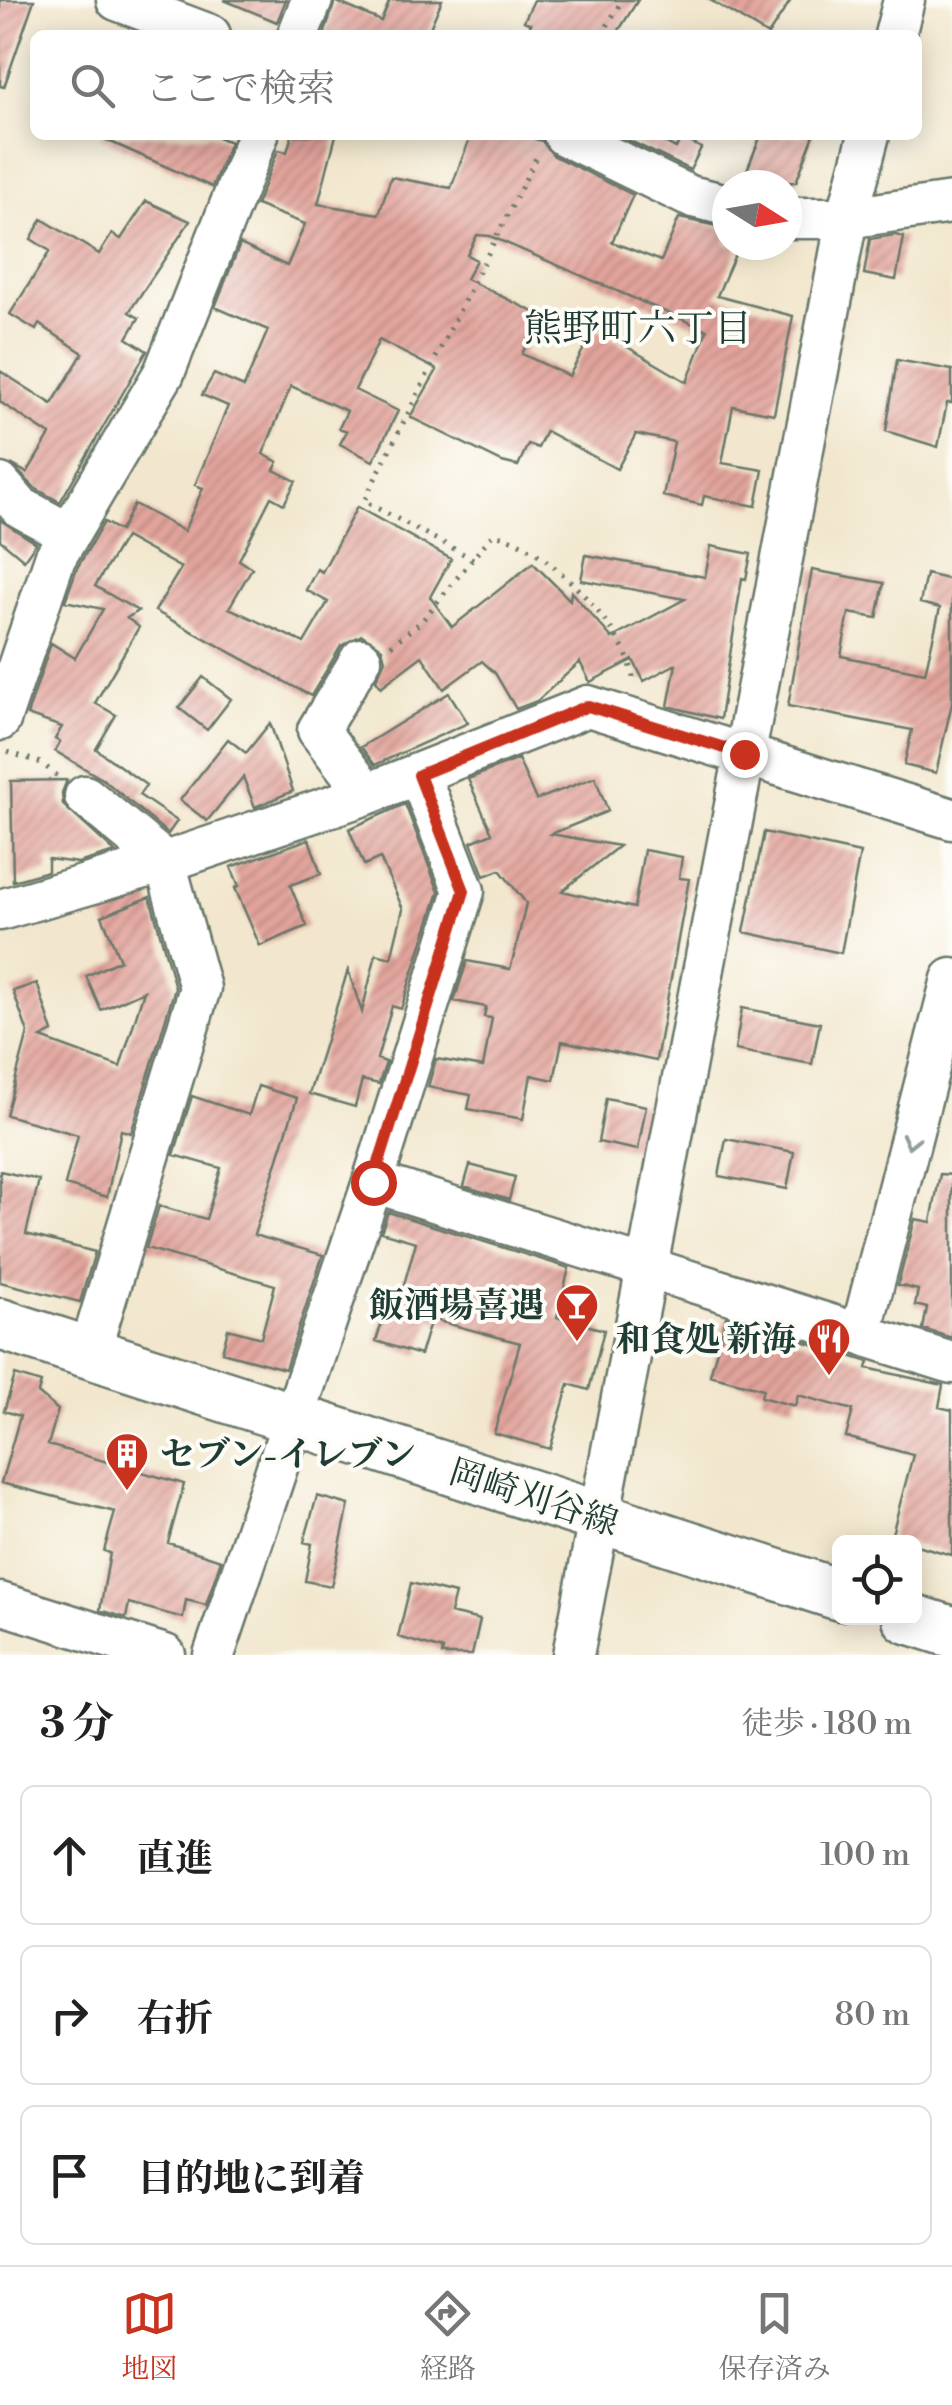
<!DOCTYPE html>
<html lang="ja">
<head>
<meta charset="utf-8">
<style>
	:root { --surface:#fff; --page:#f6f6f6; --text:#222; --muted:#767676; --line:#e0e0e0; --accent:#c8321e }
	body { margin:0; font-family:"Libre Bodoni","Noto Serif JP",serif; background:var(--page); color:var(--text) }
	.controls { position:absolute; right:30px; bottom:30px; display:grid; overflow:hidden; border-radius:15px; box-shadow:0 5px 25px #0003 }
	.controls button { width:90px; height:90px; display:grid; place-items:center; padding:0; border:0; border-bottom:2px solid var(--line); background:var(--surface); color:var(--text); font:50px sans-serif }
	.compass { position:absolute; left:712px; top:170px; width:90px; height:90px; border-radius:50%; background:var(--surface); box-shadow:0 5px 25px #0003; rotate:101deg }
	.stop { position:absolute; width:30px; height:30px; margin:-22px; border:8px solid #c8321e; border-radius:50%; background:#fff }
	.stop.end { background:#c8321e; border-color:#fff; box-shadow:0 2px 10px #0008 }
	.list { margin:0; padding:0; list-style:none }
	h2 { display:flex; justify-content:space-between; align-items:center; height:130px; margin:0; padding:0 40px; font-size:42px }
	h2 small { font-size:32px; font-weight:400; color:var(--muted) }
	.list li { display:grid; grid-template-columns:65px 1fr auto; gap:30px; align-items:center; box-sizing:border-box; height:140px; margin:0 20px 20px; padding:0 20px; border:2px solid var(--line); border-radius:15px }
	.list b { display:block; font-size:38px; white-space:nowrap }
	.list em { font-size:32px; font-style:normal; color:var(--muted) }
	.icon { flex:none; width:55px; height:55px; fill:none; stroke:currentColor; stroke-width:2; stroke-linecap:round; stroke-linejoin:round }
	.map { position:relative; flex:none; width:952px; height:1655px; overflow:hidden }
	.search { position:absolute; background:var(--surface); box-shadow:0 5px 25px #0003; left:30px; right:30px; top:30px; height:110px; display:flex; align-items:center; gap:25px; box-sizing:border-box; padding:0 35px; border-radius:15px; color:var(--muted); font-size:38px }
	.sheet { height:610px; background:var(--surface) }
	nav { display:flex; justify-content:space-around; align-items:center; box-sizing:border-box; height:140px; border-top:2px solid var(--line); background:var(--surface); font-size:28px; color:var(--muted) }
	nav a { display:grid; justify-items:center; gap:5px }
	nav .on { color:var(--accent) }
	.map>svg:first-child { display:block }
</style>
</head>
<body>
<div class="map">
<svg width="952" height="1655" viewBox="0 0 952 1655">
	<defs>
		<pattern id="building-hatch" width="6" height="6" patternUnits="userSpaceOnUse" patternTransform="scale(2.5)"><rect width="6" height="6" fill="#e3a49c"/><path d="M-1 1l2-2M0 6l6-6M5 7l2-2" fill="none" stroke="#b78780"/></pattern>
	</defs>
	<rect width="100%" height="100%" fill="#fdfcf7"/>
	<filter id="ink" filterUnits="userSpaceOnUse"><feTurbulence type="fractalNoise" baseFrequency=".01" numOctaves="2"/><feDisplacementMap in="SourceGraphic" scale="20" xChannelSelector="R" yChannelSelector="G"/><feConvolveMatrix kernelMatrix="1 2 1 2 8 2 1 2 1" color-interpolation-filters="sRGB"/></filter>
	<filter id="wash" filterUnits="userSpaceOnUse"><feTurbulence type="fractalNoise" baseFrequency=".0048" numOctaves="4" result="noise"/><feDisplacementMap in="SourceGraphic" scale="40" xChannelSelector="R" yChannelSelector="G"/><feGaussianBlur stdDeviation="2.25" result="paint"/><feColorMatrix in="noise" values="0 0 0 0 0 0 0 0 0 0 0 0 0 0 0 0 0 1.4 0 .05"/><feComposite in="paint" operator="in"/></filter>
	<g filter="url(#wash)">
		<rect width="100%" height="100%" fill="#f2e7ce"/>
		<g id="blocks">
			<!-- building -->
			<path fill="url(#building-hatch)" fill-rule="evenodd" d="M0 0H34L4 87 0 86Z
				M224 0H286L277 22Z
				M390 0H442L427 35H324L335 1 381 21Z
				M534 0H638L616 35H526L531 24 524 21Z
				M710 0H791L768 35Z
				M95 135H213L230 142 212 187Z
				M292 135H336L318 204 379 214 391 177 451 188 471 135H523L542 141 554 156 633 195 612 242 661 261 679 218 727 228V245H739L717 296 793 316 774 414 733 406 722 463 763 470 756 506 704 496 702 505 663 496 674 442 636 434 617 469 546 431 538 448 528 444 518 466 502 462 410 417 437 370 379 340 355 390 398 411 373 461 340 444 347 431 339 428 347 411 291 386 263 454 278 462 274 470 296 481 284 504 271 497 239 560 252 568 229 608 304 643 328 602 306 590 317 569 322 572 357 507 451 559 430 597 452 627 533 563 570 600 571 592 612 638 685 599 581 580 586 555 705 577 711 546 751 554 746 579 742 578 720 719 668 706 676 664 644 681 633 660 590 682 580 662 537 701 516 709 495 673 482 661 444 689 422 656 381 687 376 680 385 660 382 648 362 635 341 646 311 696 155 611 181 568 125 537 95 586 138 611 127 618 139 627 95 703 116 715 96 749 146 785 139 795 177 821 168 834 104 780 55 751 60 742 55 739 62 727 27 715 51 643 75 658 103 609 65 601 77 568 104 522 120 531 134 504 184 531 203 488 195 485 228 406 202 395 214 374 244 387 268 330 215 307 240 244 287 266 305 224 256 205 278 150 287 152ZM477 235 490 236 707 330 687 382 595 328 569 376 522 354 540 315 466 279 476 260 467 255Z
				M631 135H651L676 148 681 137 701 148 690 170 628 140Z
				M761 135H814L796 182 741 185Z
				M146 201 190 221 129 312 139 318 127 338 147 351 60 502 35 488 11 464 27 473 50 435 0 402V371L52 404 83 353 39 324 36 330 10 314 50 251 31 239 42 219 99 254 112 234 121 239Z
				M895 235 904 237 896 280 864 274 870 239Z
				M897 360 952 370V403H947L938 447 886 431Z
				M0 520 36 543 24 560 0 540Z
				M812 570 884 583 877 618 849 613 841 656 925 673 940 608 920 603 926 574 952 580V703L936 773 904 765 912 730 788 706Z
				M203 677 231 699 207 730 179 708Z
				M449 693 468 723 375 765 361 747Z
				M270 723 293 791 255 807 243 777 207 821 180 800 228 739 246 753Z
				M518 759 536 800 595 777 608 811 551 834 619 846 562 891 634 908 644 850 682 857 679 878 689 879 656 1061 562 1041 554 1080 531 1075 523 1119 468 1109 471 1095 428 1087 436 1059 483 1067 492 1018 484 1017 486 1007 454 1001 467 961 510 969 516 948 526 903 500 870 484 876 471 842 492 833 468 779Z
				M67 780 62 793 63 805 115 852 78 863 48 859V871L13 881 11 781Z
				M405 804 439 892 401 1009 392 1006 377 1059 386 1062 379 1084 362 1080 355 1107 309 1094 348 970 362 1012 376 954 391 958 403 909 380 858 364 865 349 829Z
				M764 832 860 853 841 953 744 932Z
				M309 839 321 874 290 885 307 926 260 946 235 888 239 886 231 867Z
				M150 897 175 988 131 1133 121 1130 107 1197 65 1185 78 1135 6 1115 28 1033 13 991 37 983 53 1032 41 1038 120 1067 144 991 101 1010 86 976 120 960 102 916Z
				M742 1008 820 1023 812 1064 735 1050Z
				M258 1086 297 1098 254 1235 323 1255 285 1369 222 1352 228 1329 261 1338 275 1285 146 1248 159 1206 206 1219 221 1168 174 1155 192 1096 249 1115Z
				M606 1098 646 1106 638 1150 598 1142Z
				M726 1139 794 1152 787 1189 719 1176Z
				M470 1165 515 1177 509 1200 464 1186Z
				M0 1171 39 1180 26 1234 95 1252 80 1302 0 1282Z
				M940 1174 952 1175V1338L923 1329 927 1308 915 1305 918 1290 898 1285 915 1219 931 1222Z
				M388 1212 569 1268 557 1317 604 1330 589 1390 569 1384 550 1449 494 1433 520 1343 431 1319 420 1355 376 1341 385 1312 395 1316 416 1242 381 1232Z
				M726 1317 869 1362 867 1368 943 1385 939 1407 952 1410V1555L891 1538 913 1455 846 1437 853 1410 798 1395 795 1406 761 1397 763 1389 710 1375Z
				M15 1375 41 1383 38 1393 58 1410 48 1445 184 1484 168 1543 221 1560 206 1605 186 1600 183 1618 129 1603 126 1618 100 1610 110 1553 104 1551 115 1512 1 1483 20 1416 4 1411Z
				M317 1496 349 1505 331 1586 305 1581 312 1544 304 1542Z
				M411 1583 455 1594 450 1613 480 1620 472 1655H442L443 1650 398 1637Z"/>
		</g>
	</g>
	<g filter="url(#ink)">
		<use href="#blocks" fill-opacity="0" stroke="#69786a" stroke-width="2.5"/>
		<g fill="none" stroke-linecap="round" stroke-linejoin="round">
			<!-- minor casing -->
			<g stroke="#69786a" stroke-width="45">
				<path id="minor" d="M117 0 210 35
					M298 35 312 0
					M895 35 904 0
					M564 135 689 196 727 205
					M787 218H847L952 203
					M0 484 20 507 69 534
					M361 659 318 730 367 794
					M0 720 55 558 164 373 258 135
					M85 796 165 862 200 988 89 1354
					M0 910 165 862 367 794 588 706 952 819
					M373 1182 952 1363
					M861 1333 952 979
					M0 1603 165 1655
					M214 1655 373 1182 464 891 419 775
					M573 1655 847 218 869 135"/>
			</g>
			<!-- major casing -->
			<g stroke="#69786a" stroke-width="55">
				<path id="major" d="M0 1324 840 1595
					M908 1618 952 1632"/>
			</g>
			<!-- path -->
			<path stroke="#69786a" stroke-width="5" stroke-dasharray="2.5 8" stroke-linecap="butt" d="M602 35 622 0
				M473 559 364 501 538 154
				M391 645 421 622 492 535C538 534 637 640 633 683
				M8 752 41 763 60 778"/>
			<!-- minor -->
			<use href="#minor" stroke="#fff" stroke-width="40"/>
			<!-- major -->
			<use href="#major" stroke="#fff" stroke-width="50"/>
		</g>
		<!-- one-way arrows -->
		<defs><path id="oneway-chevron" d="M-2-3.5L2.5 0L-2 3.5" fill="none" stroke-width="1.6" stroke-linecap="round" stroke-linejoin="round" transform="scale(2.5)"/></defs>
		<use stroke="#8f9e9a" href="#oneway-chevron" transform="translate(910 1141) rotate(104)"/>
	</g>
	<g fill="none" stroke-linecap="round" stroke-linejoin="round" filter="url(#ink)">
		<!-- route -->
		<path stroke="#c8321e" stroke-width="12" d="M373 1182 464 891 419 775 588 706 744 754"/>
	</g>
	<!-- icons -->
	<defs>
		<g id="bar-pin" transform="scale(2.25)"><path d="M0 17L-7.5 6A9.5 9.5 0 1 1 7.5 6Z" fill="#c8321e" stroke="#fdfcf7"/><path d="M-6-5H6L.8 .8V4.5H3.5V6h-7V4.5H-.8V.8Z" fill="#fff"/></g>
		<g id="restaurant-pin" transform="scale(2.25)"><path d="M0 17L-7.5 6A9.5 9.5 0 1 1 7.5 6Z" fill="#c8321e" stroke="#fdfcf7"/><path d="M-5-6h1v4h1v-4h1v4h1v-4h1v5L-1.5 .5V6h-2V.5L-5-1ZM5-6V6H3V1.5H1.5Q1.5-4 5-6Z" fill="#fff"/></g>
		<g id="building-pin" transform="scale(2.25)"><path d="M0 17L-7.5 6A9.5 9.5 0 1 1 7.5 6Z" fill="#c8321e" stroke="#fdfcf7"/><path d="M-4-6H4V6H1V3H-1V6H-4ZM-2.5-4.3h1.7v1.8h-1.7ZM.8-4.3h1.7v1.8H.8ZM-2.5-1h1.7V.8h-1.7ZM.8-1h1.7V.8H.8Z" fill="#fff"/></g>
	</defs>
	<g fill-rule="evenodd">
		<use href="#bar-pin" x="577" y="1305"/>
		<use href="#restaurant-pin" x="829" y="1339"/>
		<use href="#building-pin" x="127" y="1454"/>
	</g>
	<g text-anchor="middle" stroke-width="8" stroke-linejoin="round" paint-order="stroke">
		<!-- poi labels -->
		<g font-size="35" font-weight="bold" fill="#1f3d34" stroke="#fdfcf7" text-anchor="end">
			<text x="544" y="1317">飯酒場喜遇</text>
			<text x="796" y="1351">和食処 新海</text>
			<text x="160" y="1466" text-anchor="start">セブン-イレブン</text>
		</g>
		<!-- street labels -->
		<g font-size="35" fill="#1f3d34" stroke="#fdfcf7">
			<text transform="translate(534 1497) rotate(18)" y="12">岡崎刈谷線</text>
		</g>
		<!-- neighbourhood labels -->
		<g font-size="38" fill="#1f3d34" stroke="#fdfcf7">
			<text x="638" y="341">熊野町六丁目</text>
		</g>
	</g>
</svg>
<div class="controls">
<button><svg class="icon" aria-label="locate" viewBox="0 0 24 24"><circle cx="12" cy="12" r="6"/><path d="M12 2v4M12 18v4M2 12h4M18 12h4"/></svg></button>
</div>
<svg class="compass" viewBox="-18 -18 36 36"><path d="M0-13l5 13h-10z" fill="#e53935"/><path d="M0 13l5-13h-10z" fill="#767676"/></svg>
<div class="stop" style="left:373px;top:1182px"></div>
<div class="stop end" style="left:744px;top:754px"></div>
<div class="search"><svg class="icon" aria-label="search" viewBox="0 0 24 24"><circle cx="10" cy="10" r="6"/><path d="M15 15l6 6"/></svg>ここで検索</div>
</div>
<section class="sheet">
<h2>3 分<small>徒歩 · 180 m</small></h2>
<ul class="list">
<li><svg class="icon" aria-label="ahead" viewBox="0 0 24 24"><path d="M12 20V5M6 11l6-6 6 6"/></svg><div><b>直進</b></div><em>100 m</em></li>
<li><svg class="icon" aria-label="right" viewBox="0 0 24 24"><path d="M7 20v-9h11M14 6l5 5-5 5"/></svg><div><b>右折</b></div><em>80 m</em></li>
<li><svg class="icon" aria-label="arrive" viewBox="0 0 24 24"><path d="M6 21V4h12l-3 4 3 4H6"/></svg><div><b>目的地に到着</b></div></li>
</ul>
</section>
<nav>
<a class="on"><svg class="icon" aria-label="map" viewBox="0 0 24 24"><path d="M3 6l6-2 6 2 6-2v14l-6 2-6-2-6 2zM9 4v14M15 6v14"/></svg>地図</a>
<a><svg class="icon" aria-label="directions" viewBox="0 0 24 24"><path d="M12 3l9 9-9 9-9-9zM9 14v-3h6M13 9l2 2-2 2"/></svg>経路</a>
<a><svg class="icon" aria-label="saved" viewBox="0 0 24 24"><path d="M7 4h10v16l-5-4-5 4z"/></svg>保存済み</a>
</nav>
</body>
</html>
